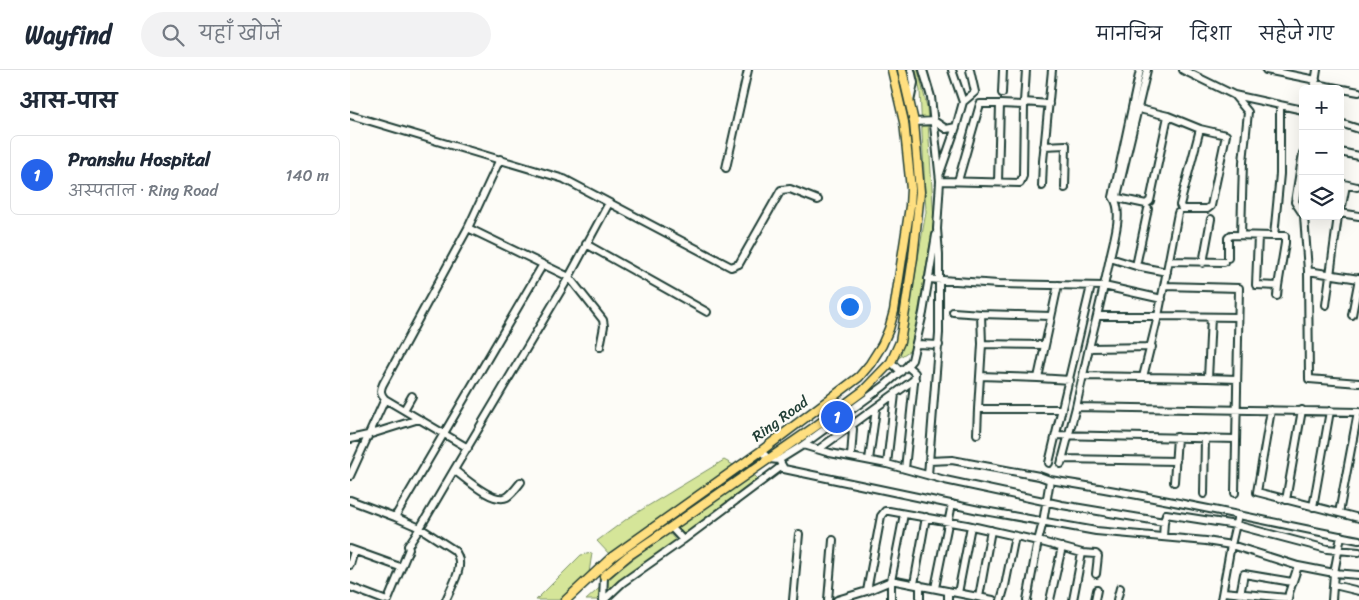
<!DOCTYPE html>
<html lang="hi">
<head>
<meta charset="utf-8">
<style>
	:root { --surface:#fff; --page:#f2f2f3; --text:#1f2937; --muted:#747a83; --line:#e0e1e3; --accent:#2563eb }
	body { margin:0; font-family:Sriracha,"Playpen Sans Deva",sans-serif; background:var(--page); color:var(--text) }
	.controls { position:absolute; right:15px; top:15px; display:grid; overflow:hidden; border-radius:8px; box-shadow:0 5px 20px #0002 }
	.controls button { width:45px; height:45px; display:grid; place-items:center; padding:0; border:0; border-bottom:1px solid var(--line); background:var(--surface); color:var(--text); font:25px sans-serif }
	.you { position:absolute; left:499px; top:236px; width:18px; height:18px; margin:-12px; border:4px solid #fff; border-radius:50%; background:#1a73e8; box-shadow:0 0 0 8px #1a73e833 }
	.badge { display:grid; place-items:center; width:32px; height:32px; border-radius:50%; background:var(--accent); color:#fff; font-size:16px; font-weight:700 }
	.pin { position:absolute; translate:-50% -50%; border:2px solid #fff; box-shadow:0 1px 5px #0006 }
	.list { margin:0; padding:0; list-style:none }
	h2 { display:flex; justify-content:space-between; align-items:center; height:65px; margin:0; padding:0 20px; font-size:21px }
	h2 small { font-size:16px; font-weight:400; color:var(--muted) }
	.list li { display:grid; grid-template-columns:32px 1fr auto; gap:15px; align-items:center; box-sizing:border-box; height:80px; margin:0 10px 10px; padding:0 10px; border:1px solid var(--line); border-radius:8px }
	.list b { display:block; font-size:19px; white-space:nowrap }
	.list p { margin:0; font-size:16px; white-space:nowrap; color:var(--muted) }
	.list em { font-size:16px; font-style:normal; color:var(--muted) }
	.icon { flex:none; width:28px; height:28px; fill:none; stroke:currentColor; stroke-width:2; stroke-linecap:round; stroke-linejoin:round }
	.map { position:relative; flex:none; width:1009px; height:530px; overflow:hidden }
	header { display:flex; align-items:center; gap:30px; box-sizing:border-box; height:70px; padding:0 25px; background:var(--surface); border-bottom:1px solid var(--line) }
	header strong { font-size:24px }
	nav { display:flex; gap:28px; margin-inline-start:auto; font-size:18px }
	.search { width:350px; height:45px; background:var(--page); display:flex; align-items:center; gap:12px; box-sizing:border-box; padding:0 18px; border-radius:28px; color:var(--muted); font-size:19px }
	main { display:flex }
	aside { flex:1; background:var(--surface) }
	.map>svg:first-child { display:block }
</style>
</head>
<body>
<header>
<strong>Wayfind</strong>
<div class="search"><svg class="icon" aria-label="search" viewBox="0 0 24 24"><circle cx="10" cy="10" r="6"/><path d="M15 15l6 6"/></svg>यहाँ खोजें</div>
<nav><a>मानचित्र</a><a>दिशा</a><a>सहेजे गए</a></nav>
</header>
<main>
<aside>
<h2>आस-पास<small></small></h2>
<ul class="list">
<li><span class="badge">1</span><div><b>Pranshu Hospital</b><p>अस्पताल · Ring Road</p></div><em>140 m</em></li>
</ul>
</aside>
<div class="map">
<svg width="1009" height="530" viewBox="0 0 1009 530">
	<rect width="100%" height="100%" fill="#fdfcf7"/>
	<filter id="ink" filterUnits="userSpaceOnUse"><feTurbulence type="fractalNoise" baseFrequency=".02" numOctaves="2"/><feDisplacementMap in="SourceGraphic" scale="10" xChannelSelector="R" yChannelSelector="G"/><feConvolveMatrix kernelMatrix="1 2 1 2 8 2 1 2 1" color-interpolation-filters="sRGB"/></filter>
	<g filter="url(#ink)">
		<!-- green -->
		<path fill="#d5e599" stroke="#7a9166" d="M566 0H568L577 37 584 151 562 279 547 289 558 246 576 142 570 21Z
			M374 390 387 397 262 487 247 471 278 448Z
			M401 401 411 413 333 470 321 457Z
			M319 463 328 473 254 530H236L274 496Z
			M242 483 239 503 211 530H186L231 485Z"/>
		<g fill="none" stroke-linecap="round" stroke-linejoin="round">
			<!-- minor casing -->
			<g stroke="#1f3d34" stroke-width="10">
				<path id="minor" d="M573 0 581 27 590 111 587 159 589 184V263L578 405
					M676 0 674 32 699 34
					M833 0 884 25 953 40
					M916 0 966 10
					M965 14 1009 22
					M964 19 967 0
					M652 23 653 0
					M884 25 898 42 893 92 891 165
					M560 32 564 13 561 0
					M613 32 625 22 620 0
					M785 38 818 46
					M0 45 214 109 381 197 389 194 431 120 440 119 468 130
					M564 52 584 51 596 59 606 57
					M990 53 1009 59
					M850 59 876 65 861 136 857 139H832L830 135Z
					M694 76 716 75 715 118
					M990 82 1009 86
					M953 83 945 132 953 144
					M376 98 398 0
					M590 103 606 57 613 32 602 0
					M590 111 670 113 673 106 674 35 650 34 648 112
					M608 111 630 34H650
					M990 113 1007 117
					M692 116 693 91 702 0
					M763 127 796 134 800 131 818 46 850 59
					M763 127 790 0
					M766 130 797 0
					M992 136 996 115
					M828 143 814 216 889 218 885 423
					M990 143 1009 146
					M954 146 958 201 959 309 1009 313
					M118 158 219 207 253 250 254 256 250 277
					M908 166 906 215 928 216 935 173V166H924L930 104V35
					M236 174 357 242
					M760 188C763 171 774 142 763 127
					M878 188V168L881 165 924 166
					M819 191 874 192
					M853 193 861 149
					M786 196 798 139
					M958 201 1009 209
					M578 209 648 214 754 216 747 246
					M708 215 688 308 720 310
					M814 216 808 246 888 247
					M927 226 928 216
					M812 229 754 216 760 188 786 196 817 202
					M976 235 988 146
					M603 242 631 244
					M1002 245 1009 208
					M861 247 858 308 887 309
					M567 274 589 275
					M632 274 631 244 701 246
					M695 275 632 274 628 339H712
					M802 277 739 278 747 246H808L793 307 858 308
					M739 278 726 337 1009 342
					M541 292 551 302
					M630 306 688 308
					M733 306 793 307
					M54 340 62 326
					M921 340 907 422 1009 448
					M497 343 503 359 501 387
					M627 364 628 339
					M706 365 886 369
					M0 369 18 365 69 349
					M453 375 480 383 537 394 595 410 712 435 814 452 816 444 886 455 977 479 1009 482
					M118 378 35 329C30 324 30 320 33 314L118 158 150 89
					M469 379 565 309
					M411 381 419 389 429 390 434 399 629 440 746 461 856 471 881 475 948 496 984 503 1009 505
					M712 389 826 391
					M429 390 453 375 534 316 557 296 562 290 573 243 586 165
					M519 390 526 339
					M579 391 602 390 689 406 700 410
					M699 393 741 216
					M537 394 545 324
					M711 394 726 337
					M555 399 565 303 557 296
					M104 400 70 458 45 447 192 196
					M0 406 35 329
					M171 412C167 417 162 424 157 427 143 434 115 408 104 400L219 207 259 133
					M824 412 827 367
					M854 424 855 368
					M0 430 45 447
					M936 430 952 340
					M963 437 980 341
					M989 443 1008 342
					M321 457 333 470
					M813 467 814 452
					M0 479 50 497
					M732 483 746 484 748 486 746 504
					M0 495 4 481
					M564 514 576 447
					M984 515 1009 521
					M0 517 34 530
					M585 518 602 434
					M517 521 541 511 554 444
					M873 522 938 528
					M608 523 621 456
					M629 527 641 460
					M38 530 59 479 58 476 70 458 104 480C117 494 102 515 96 530
					M253 530 254 506
					M254 530 272 513 333 470 432 396
					M443 530 449 464
					M478 530 483 470
					M487 530 517 521 531 446 535 441H539L617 455 688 471 677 530
					M541 530V511H546L643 530
					M570 530V515
					M598 530V521
					M651 530 655 516 665 466
					M700 530 712 477
					M723 530 732 483 688 471 693 452 700 410C804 426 906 449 1009 470
					M745 530 747 520
					M767 530 770 518
					M871 530 881 475 888 445
					M889 530 894 504 942 512
					M938 530 939 523 948 496
					M982 530 984 503 991 466"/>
			</g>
			<!-- major casing -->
			<g stroke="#1f3d34" stroke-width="11">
				<path id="major" d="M254 506 278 486 321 457 466 356 513 321 541 292 550 272 553 254 563 188 570 122 564 52 552 0
					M216 530 262 487 411 381 509 307 520 294 532 275 539 259 544 241 560 136 561 119 554 52 542 0"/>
			</g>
			<!-- minor -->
			<use href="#minor" stroke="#fdfcf7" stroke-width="6"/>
			<!-- major -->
			<use href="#major" stroke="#ffdf80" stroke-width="8"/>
		</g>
	</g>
	<g text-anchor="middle" stroke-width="4" stroke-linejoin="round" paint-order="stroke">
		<!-- street labels -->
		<g font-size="15" fill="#1f3d34" stroke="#fdfcf7">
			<text transform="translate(430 349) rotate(-36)" y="5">Ring Road</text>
		</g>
	</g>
</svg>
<div class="controls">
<button>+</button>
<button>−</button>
<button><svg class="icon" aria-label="layers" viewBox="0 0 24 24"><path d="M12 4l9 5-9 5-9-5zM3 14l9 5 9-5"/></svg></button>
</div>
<div class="you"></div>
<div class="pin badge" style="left:487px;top:347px">1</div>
</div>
</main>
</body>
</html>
